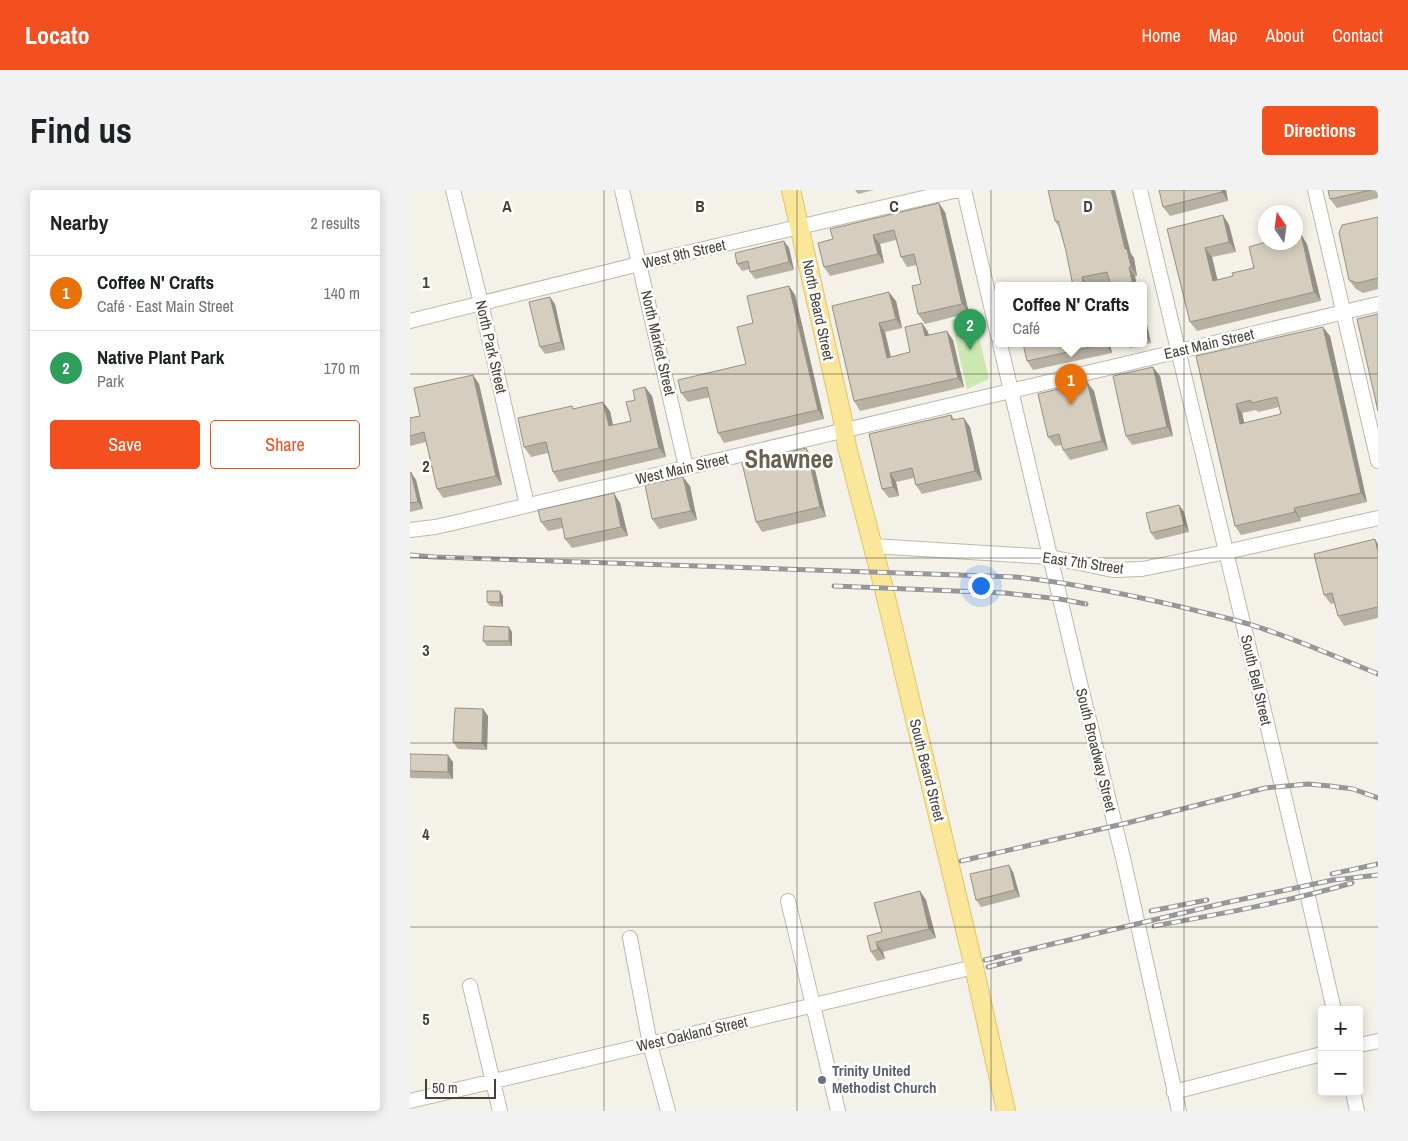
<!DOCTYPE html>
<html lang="en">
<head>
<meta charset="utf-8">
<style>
	:root { --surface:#fff; --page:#f2f2f2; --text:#202124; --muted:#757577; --line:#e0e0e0; --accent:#f44f1f }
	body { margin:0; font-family:"Archivo Narrow",sans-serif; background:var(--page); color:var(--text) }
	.controls { position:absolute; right:15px; bottom:15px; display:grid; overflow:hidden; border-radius:5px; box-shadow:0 2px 12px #0003 }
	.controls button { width:45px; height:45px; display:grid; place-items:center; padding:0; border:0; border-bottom:1px solid var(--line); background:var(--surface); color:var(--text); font:25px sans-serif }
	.compass { position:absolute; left:848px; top:15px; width:45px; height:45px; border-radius:50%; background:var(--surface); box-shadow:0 2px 12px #0003; rotate:347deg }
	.scale { position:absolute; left:15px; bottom:12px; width:71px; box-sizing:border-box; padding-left:5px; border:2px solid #474237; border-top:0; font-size:14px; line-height:18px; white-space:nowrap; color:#474237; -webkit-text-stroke:4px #fff; paint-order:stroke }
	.you { position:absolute; left:570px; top:395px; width:18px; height:18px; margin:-12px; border:4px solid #fff; border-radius:50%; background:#1a73e8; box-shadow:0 0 0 8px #1a73e833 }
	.badge { display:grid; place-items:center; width:32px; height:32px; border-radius:50%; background:var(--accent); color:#fff; font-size:16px; font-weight:700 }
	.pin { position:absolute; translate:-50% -41px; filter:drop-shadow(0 1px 2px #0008) }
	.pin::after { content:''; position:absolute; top:26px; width:18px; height:15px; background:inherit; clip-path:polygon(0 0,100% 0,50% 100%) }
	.popup { position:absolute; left:585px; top:92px; width:152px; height:65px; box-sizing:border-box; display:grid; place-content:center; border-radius:5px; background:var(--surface); filter:drop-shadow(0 1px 4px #0005); font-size:16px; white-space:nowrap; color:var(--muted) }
	.popup b { font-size:19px; color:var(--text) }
	.popup::after { content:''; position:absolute; left:50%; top:100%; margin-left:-10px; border:10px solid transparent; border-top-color:var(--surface) }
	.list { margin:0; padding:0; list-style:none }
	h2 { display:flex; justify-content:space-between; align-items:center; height:65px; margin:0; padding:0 20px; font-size:21px }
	h2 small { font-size:16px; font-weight:400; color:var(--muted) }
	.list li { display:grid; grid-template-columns:32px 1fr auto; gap:15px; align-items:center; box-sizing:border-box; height:75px; padding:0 20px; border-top:1px solid var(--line) }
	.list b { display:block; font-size:19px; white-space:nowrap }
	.list p { margin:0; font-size:16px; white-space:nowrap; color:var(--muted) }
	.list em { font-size:16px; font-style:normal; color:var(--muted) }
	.actions { display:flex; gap:10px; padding:15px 20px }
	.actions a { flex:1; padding:11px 0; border:1px solid var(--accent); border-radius:5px; text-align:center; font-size:18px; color:var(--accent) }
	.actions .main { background:var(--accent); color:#fff }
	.map { position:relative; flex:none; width:968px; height:921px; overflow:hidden; border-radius:5px }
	header { display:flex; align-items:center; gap:30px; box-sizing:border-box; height:70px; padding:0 25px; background:var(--accent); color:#fff }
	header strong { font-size:24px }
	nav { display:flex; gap:28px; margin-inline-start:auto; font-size:18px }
	.intro { display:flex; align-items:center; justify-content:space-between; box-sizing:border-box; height:120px; padding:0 30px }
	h1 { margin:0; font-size:35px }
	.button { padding:12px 22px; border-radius:5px; background:var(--accent); color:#fff; font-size:18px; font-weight:700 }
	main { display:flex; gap:30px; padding:0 30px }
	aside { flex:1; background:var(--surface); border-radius:5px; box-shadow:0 2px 12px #0003 }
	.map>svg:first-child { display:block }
</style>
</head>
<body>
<header>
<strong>Locato</strong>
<nav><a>Home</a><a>Map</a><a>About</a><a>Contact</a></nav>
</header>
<div class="intro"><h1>Find us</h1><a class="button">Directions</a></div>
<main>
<aside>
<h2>Nearby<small>2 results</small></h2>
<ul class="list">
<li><span class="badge" style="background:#e8710a">1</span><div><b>Coffee N' Crafts</b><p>Café · East Main Street</p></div><em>140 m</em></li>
<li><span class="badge" style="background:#2e9e5b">2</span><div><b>Native Plant Park</b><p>Park</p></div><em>170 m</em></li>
</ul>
<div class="actions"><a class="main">Save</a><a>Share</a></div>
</aside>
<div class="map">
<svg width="968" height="921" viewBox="0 0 968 921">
	<rect width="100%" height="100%" fill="#f4f1e8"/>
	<!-- green -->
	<path fill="#cbe7b2" d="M564 126 579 189 557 199 541 130Z"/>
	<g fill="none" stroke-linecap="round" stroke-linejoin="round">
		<!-- minor casing -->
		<g stroke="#bfb9ab" stroke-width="16">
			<path id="minor" d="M43 0 71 113 117 315
				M212 0 276 277
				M554 0 588 146
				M730 0 893 685 924 820
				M905 0 968 271
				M0 131 229 74 548 0
				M590 154 669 489 714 672 769 921
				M0 340 25 337 43 333 968 114
				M463 356 640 367 703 380 732 379 816 362 968 328
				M378 711 403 815 428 921
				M220 748 240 854 258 921
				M60 796 90 921
				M949 855 968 851
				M764 902 912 864
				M943 902 947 921
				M0 911 564 777"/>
		</g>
		<!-- major casing -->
		<g stroke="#e0c569" stroke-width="20">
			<path id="major" d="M381 0 432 226 437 257 474 399 564 777 596 921"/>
		</g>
		<!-- minor -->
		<use href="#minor" stroke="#fff" stroke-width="14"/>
		<!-- major -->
		<use href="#major" stroke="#fbe79a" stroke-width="18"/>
		<!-- rail casing -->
		<g stroke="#979797" stroke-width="5">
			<path id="rail" d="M0 365 24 367 606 387C672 394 736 408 800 424 817 428 834 432 851 438 891 451 929 468 968 484
				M424 396 595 403 650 409 676 414
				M551 671 717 633 855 598 898 594 920 596 943 599 968 608
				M922 684 968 674
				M741 721 797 710
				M744 736C810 724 877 712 942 693
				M575 770 819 712 923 690 968 685
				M578 777 610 769"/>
		</g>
		<!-- rail -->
		<use href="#rail" stroke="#fff" stroke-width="3" stroke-dasharray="9" stroke-linecap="butt"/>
	</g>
	<!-- wall -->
	<path fill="#b7b1a3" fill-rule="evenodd" d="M445 0H464L448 4Z
		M638 0 721 64 724 68 727 86 678 96H663L656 61 649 37 645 31Z
		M816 0 818 11 760 26 753 17Z
		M918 0H968V8L927 18 920 9Z
		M535 22 559 123 515 134 508 124 511 94 507 75 497 77 491 67 486 50 470 54 474 73 420 86 414 77 408 53Z
		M813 25 819 35 826 62 802 67 807 90 823 86 897 54 911 111 787 141 780 132 757 39Z
		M968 27V99L953 103 946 99 939 90Z
		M374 51 379 58 384 80 345 89 340 82V79L332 81 327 74Z
		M379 96 385 105 414 229 314 253 308 243 300 207 278 212 271 203 336 174 343 133Z
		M486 111 492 138 475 142 481 167 500 162 512 133 518 142 519 145 543 150 554 197 450 221 444 211 422 116Z
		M145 114 155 160 135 164 130 157Z
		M734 121 741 153 720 158 717 154H734Z
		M920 146 957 312 890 328 891 331 831 345 825 336 786 166ZM869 217 871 224 834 233 832 223 846 220 848 222Z
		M613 154H700L702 163 623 180 617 171Z
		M63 185 69 194 92 295 33 308 27 299 16 252 0 256V228L10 226Z
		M750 186 763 246 722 255 716 246Z
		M677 192 684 201 698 260 660 270 653 260 652 255 645 256 638 247Z
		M235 197 242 206 256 267 149 292 143 282 138 263 121 267 114 257 164 219 200 221 203 235 221 231 225 210Z
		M541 225 545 230 560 237 572 290 512 304 506 295 504 288 486 292 489 306 479 308 472 299 459 244Z
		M402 267 416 327 352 342 346 332Z
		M0 283 6 290 13 319 0 322Z
		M280 296 287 330 249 339 242 329Z
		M210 313 218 346 162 358 155 349 153 338 138 341 131 332Z
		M769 315 774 322 779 342 746 350 741 343Z
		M968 354V428L934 436 928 426 924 413 921 414 914 405Z
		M93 406V417L80 416 77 412Z
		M102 442V456H77L73 451Z
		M73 519 78 526 77 560 48 559 43 552Z
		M0 564 43 572V589L0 588Z
		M603 682 610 707 571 717 566 710Z
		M510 701 516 710 526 748 473 762 475 769 467 771 461 762 472 742Z"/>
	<!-- shaded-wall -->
	<path fill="#959085" d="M701 0H705L721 64 724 68 727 86 721 77 715 59Z
		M811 0H816L818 11 812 2Z
		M529 13 535 22 559 123 552 114Z
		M813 25 819 35 826 62 819 52Z
		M891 44 897 54 911 111 904 102Z
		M463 45 470 54 474 73 468 64Z
		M374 51 379 58 384 80 379 72Z
		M795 58 802 67 810 100 803 91Z
		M719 77 725 86 727 96H723Z
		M672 87 678 96H674Z
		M379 96 385 105 414 229 408 220Z
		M479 102 486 111 492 138 486 129Z
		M140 107 145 114 155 160 151 152Z
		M734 121 741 153 735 144 734 138Z
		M469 133 475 142 483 177 477 168Z
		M512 133 518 142 521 155 515 146Z
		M913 137 920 146 957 312 951 303Z
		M537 141 543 150 554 197 548 188Z
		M695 154H700L702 163Z
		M743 177 750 186 763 246 757 237Z
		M63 185 69 194 92 295 86 286Z
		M677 192 684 201 698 260 692 251Z
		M235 197 242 206 256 267 249 258Z
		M193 212 200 221 205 245 199 236Z
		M826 214 832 223 837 244 830 234Z
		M554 228 560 237 572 290 565 281Z
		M396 258 402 267 416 327 410 317Z
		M1 282 6 290 13 319 8 312Z
		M480 283 486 292 489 306 483 297Z
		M273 287 280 296 287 330 281 321Z
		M204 303 210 313 218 346 211 337Z
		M769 315 774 322 779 342 774 335Z
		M884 318 890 328 891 331 885 322Z
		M965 349 968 354V362Z
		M90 401 93 406V417L90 412Z
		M99 437 102 442V456L99 451Z
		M73 519 78 526 77 560 72 553Z
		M38 565 43 572V589L38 582Z
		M599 675 603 682 610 707 605 700Z
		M510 701 516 710 526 748 519 739Z
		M466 752 473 762 475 769 468 759Z"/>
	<!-- building -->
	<path fill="#d5cebe" stroke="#959085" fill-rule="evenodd" d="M638 0H701L715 59H717L721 77H719L723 96H701L697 82 672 87 674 96H663L656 61 648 31H645Z
		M749 0H811L812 2 753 17Z
		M918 0H961L920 9Z
		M529 13 552 114 508 124 502 96 511 94 504 64 491 67 484 40 463 45 468 64 414 77 408 53 423 49 420 39Z
		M813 25 819 52 795 58 803 91 823 86 822 83 844 78 839 57 856 52H886V46L891 44 904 102 780 132 757 39Z
		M968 27V88L947 93 939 90 929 43 932 35Z
		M374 51 379 72 340 82 338 71 327 74 325 63Z
		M379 96 408 220 308 243 297 197 271 203 268 190 336 174 327 137 343 133 337 106Z
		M479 102 486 129 469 133 477 168 500 162 495 137 512 133 515 146 537 141 548 188 444 211 422 116Z
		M140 107 151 152 130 157 119 112Z
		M968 124V221L947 129Z
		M913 137 951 303 884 318 885 322 825 336 786 166ZM867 207 871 224 830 234 826 214 841 210V213Z
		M613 154H694L617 171Z
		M743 177 757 237 716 246 703 186Z
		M63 185 86 286 27 299 14 242 0 246V228L10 226 4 198Z
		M677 192 692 251 653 260 649 244 638 247 628 204Z
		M235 197 249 258 143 282 136 252 114 257 108 228 162 216 163 219 193 212 199 236 221 231 216 212 225 210 223 200Z
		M541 225 542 230 554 228 565 281 506 295 502 278 480 283 483 297 472 299 459 244Z
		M396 258 410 317 346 332 332 273Z
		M1 282 8 312 0 313V283Z
		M273 287 281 321 242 329 235 295Z
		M204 303 211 337 155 349 151 328 131 332 128 320Z
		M769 315 774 335 741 343 736 323Z
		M965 349 968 362V417L928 426 922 403 914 405 904 364Z
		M77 401H90V412H77Z
		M74 436 99 437V451H73Z
		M45 518 73 519 72 553 43 552Z
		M0 564 38 565V582L0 581Z
		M599 675 605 700 566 710 560 684Z
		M510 701 519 739 466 752 468 759 461 762 457 746 472 742 464 713Z"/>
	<!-- grid -->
	<path fill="none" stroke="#474237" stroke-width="1" stroke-opacity="0.55" d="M194 0V921M387 0V921M581 0V921M774 0V921M0 184H968M0 368H968M0 553H968M0 737H968"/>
	<!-- markers -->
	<circle fill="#6b7280" stroke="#fff" stroke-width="2" cx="412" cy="890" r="5"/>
	<g text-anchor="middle" stroke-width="5" stroke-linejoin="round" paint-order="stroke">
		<!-- street labels -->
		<g font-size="15" fill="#474237" stroke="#fff">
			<text transform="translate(274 64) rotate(-13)" y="5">West 9th Street</text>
			<text transform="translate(408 120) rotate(78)" y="5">North Beard Street</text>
			<text transform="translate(248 153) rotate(77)" y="5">North Market Street</text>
			<text transform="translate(799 154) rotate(-13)" y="5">East Main Street</text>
			<text transform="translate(81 157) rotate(77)" y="5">North Park Street</text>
			<text transform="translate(272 279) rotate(-13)" y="5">West Main Street</text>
			<text transform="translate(673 373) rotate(8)" y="5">East 7th Street</text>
			<text transform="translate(846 490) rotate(77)" y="5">South Bell Street</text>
			<text transform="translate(686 560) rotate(76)" y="5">South Broadway Street</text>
			<text transform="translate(517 580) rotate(76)" y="5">South Beard Street</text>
			<text transform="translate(282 844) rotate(-13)" y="5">West Oakland Street</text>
		</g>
		<!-- worship labels -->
		<g font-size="15" font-weight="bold" fill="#5b616d" stroke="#fff" text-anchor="start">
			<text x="422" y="886">Trinity United<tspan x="422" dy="17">Methodist Church</tspan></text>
		</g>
		<!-- town labels -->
		<g font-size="25" font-weight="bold" fill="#69614e" stroke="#fff">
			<text x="379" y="278">Shawnee</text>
		</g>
	</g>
	<g font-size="16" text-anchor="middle" font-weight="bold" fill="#474237" stroke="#fff" stroke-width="5" stroke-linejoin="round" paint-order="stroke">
		<text x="97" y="22">A</text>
		<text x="290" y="22">B</text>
		<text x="484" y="22">C</text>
		<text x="678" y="22">D</text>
		<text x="16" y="98">1</text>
		<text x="16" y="282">2</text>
		<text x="16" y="466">3</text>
		<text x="16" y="650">4</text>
		<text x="16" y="835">5</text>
	</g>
</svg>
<div class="controls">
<button>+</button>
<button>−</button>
</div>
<svg class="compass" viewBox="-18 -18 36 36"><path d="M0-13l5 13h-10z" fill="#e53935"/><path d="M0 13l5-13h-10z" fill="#757577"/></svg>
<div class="scale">50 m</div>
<div class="you"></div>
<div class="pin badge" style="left:661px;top:215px;background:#e8710a">1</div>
<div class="popup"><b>Coffee N' Crafts</b>Café</div>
<div class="pin badge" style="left:560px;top:160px;background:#2e9e5b">2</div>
</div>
</main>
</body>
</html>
